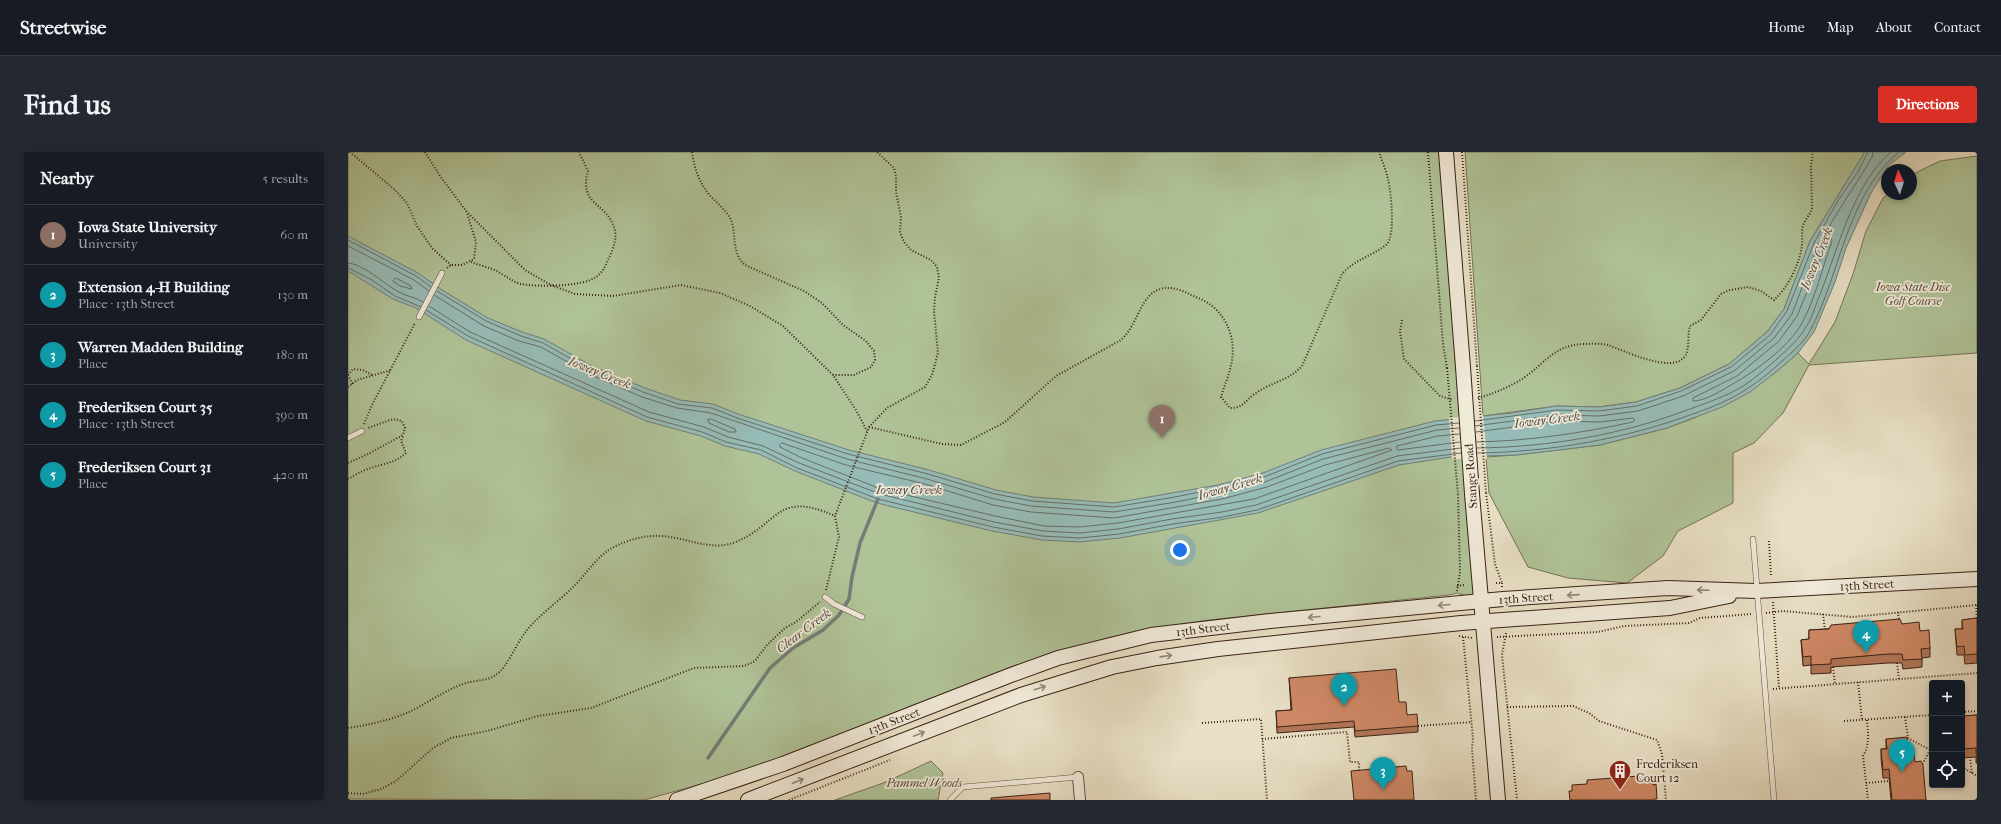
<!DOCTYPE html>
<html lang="en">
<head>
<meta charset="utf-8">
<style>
	:root { --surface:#171b24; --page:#242831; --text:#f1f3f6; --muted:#9ea1a6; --line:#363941; --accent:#d93025 }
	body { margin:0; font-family:"IM FELL French Canon",serif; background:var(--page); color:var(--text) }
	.controls { position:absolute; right:12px; bottom:12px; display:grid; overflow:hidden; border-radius:4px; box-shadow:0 2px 6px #0003 }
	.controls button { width:36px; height:36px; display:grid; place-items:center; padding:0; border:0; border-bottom:1px solid var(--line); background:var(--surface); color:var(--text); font:20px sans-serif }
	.compass { position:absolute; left:1533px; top:12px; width:36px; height:36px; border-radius:50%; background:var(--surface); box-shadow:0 2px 6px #0003; rotate:356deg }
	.you { position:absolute; left:832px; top:398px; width:14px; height:14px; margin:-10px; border:3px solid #fff; border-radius:50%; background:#1a73e8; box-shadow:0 0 0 6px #1a73e833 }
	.badge { display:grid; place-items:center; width:26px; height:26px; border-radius:50%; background:var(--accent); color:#fff; font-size:13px; font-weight:700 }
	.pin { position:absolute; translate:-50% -33px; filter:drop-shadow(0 1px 2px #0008) }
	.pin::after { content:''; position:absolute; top:21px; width:14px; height:12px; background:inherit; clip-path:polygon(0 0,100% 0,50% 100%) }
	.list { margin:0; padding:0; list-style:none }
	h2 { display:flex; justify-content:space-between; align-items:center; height:52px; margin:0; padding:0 16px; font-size:17px }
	h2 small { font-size:13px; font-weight:400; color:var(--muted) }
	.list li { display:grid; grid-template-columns:26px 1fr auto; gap:12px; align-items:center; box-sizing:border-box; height:60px; padding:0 16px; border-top:1px solid var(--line) }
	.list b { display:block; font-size:15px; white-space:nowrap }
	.list p { margin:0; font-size:13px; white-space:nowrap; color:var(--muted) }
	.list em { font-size:13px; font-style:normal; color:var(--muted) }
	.icon { flex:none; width:22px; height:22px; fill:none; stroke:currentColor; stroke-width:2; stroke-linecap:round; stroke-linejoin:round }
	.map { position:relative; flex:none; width:1629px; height:648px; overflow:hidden; border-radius:4px }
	header { display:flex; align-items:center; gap:24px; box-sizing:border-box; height:56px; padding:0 20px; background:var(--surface); border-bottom:1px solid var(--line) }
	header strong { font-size:19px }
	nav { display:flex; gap:22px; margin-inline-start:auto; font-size:14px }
	.intro { display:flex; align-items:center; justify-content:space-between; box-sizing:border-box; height:96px; padding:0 24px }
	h1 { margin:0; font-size:28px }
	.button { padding:10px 18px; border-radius:4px; background:var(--accent); color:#fff; font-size:14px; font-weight:700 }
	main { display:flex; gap:24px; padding:0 24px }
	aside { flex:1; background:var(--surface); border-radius:4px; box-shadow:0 2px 6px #0003 }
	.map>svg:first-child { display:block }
</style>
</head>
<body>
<header>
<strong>Streetwise</strong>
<nav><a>Home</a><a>Map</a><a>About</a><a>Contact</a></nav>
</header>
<div class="intro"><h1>Find us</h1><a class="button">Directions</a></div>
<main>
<aside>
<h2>Nearby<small>5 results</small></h2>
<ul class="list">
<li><span class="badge" style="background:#8d6e63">1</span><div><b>Iowa State University</b><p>University</p></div><em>60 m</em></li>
<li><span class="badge" style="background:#0f9aa8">2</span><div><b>Extension 4-H Building</b><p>Place · 13th Street</p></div><em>130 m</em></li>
<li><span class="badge" style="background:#0f9aa8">3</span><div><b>Warren Madden Building</b><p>Place</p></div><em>180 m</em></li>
<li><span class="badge" style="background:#0f9aa8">4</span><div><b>Frederiksen Court 35</b><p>Place · 13th Street</p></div><em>390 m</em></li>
<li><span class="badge" style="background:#0f9aa8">5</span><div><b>Frederiksen Court 31</b><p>Place</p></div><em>420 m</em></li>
</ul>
</aside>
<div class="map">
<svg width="1629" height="648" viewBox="0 0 1629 648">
	<rect width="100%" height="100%" fill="#e8dfc5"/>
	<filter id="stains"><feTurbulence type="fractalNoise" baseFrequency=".005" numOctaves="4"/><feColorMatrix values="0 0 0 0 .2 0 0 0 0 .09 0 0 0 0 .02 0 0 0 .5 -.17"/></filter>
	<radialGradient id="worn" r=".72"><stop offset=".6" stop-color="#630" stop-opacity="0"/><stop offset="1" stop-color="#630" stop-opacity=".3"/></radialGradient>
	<!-- green -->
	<path fill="#b0c398" stroke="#757256" d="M0 0H1098L1133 449 1109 441 1101 443 861 468 806 476 759 486 668 513 434 605 375 626 296 648 0 647Z
		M1117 0H1517L1462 89 1436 157 1419 180 1381 212 1332 236 1288 250 1251 255 1209 254 1135 264Z
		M1629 4V201L1461 213 1435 261 1406 291 1385 301V351L1330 379 1315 404 1279 431 1220 426 1180 415 1141 341 1138 305 1168 303 1252 293 1319 276 1346 266 1428 220 1450 201 1461 212 1487 170 1505 122 1518 79 1535 46 1540 42H1563V23L1592 9Z
		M583 609 595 621 590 648H487L538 630Z"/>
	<!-- water -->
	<path fill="#97bcb7" stroke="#727e76" d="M1517 0H1558L1540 14 1523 41 1498 96 1487 130 1466 180 1450 201 1428 220 1402 240 1374 255 1319 276 1252 293 1168 303 1103 305 1051 313 910 361 772 386 732 390 694 388 644 379 529 351 447 319 411 302 377 294 353 284 298 269 118 188 68 156 45 147 0 119V84L70 121 94 138 140 166 174 180 196 187 244 214 297 236 332 248 365 252 390 262 501 298 581 318 648 338 685 345 766 351 870 333 915 321 973 298 1087 269 1164 261 1209 254 1251 255 1288 250 1332 236 1381 212 1419 180 1436 157 1462 89Z"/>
	<!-- pier -->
	<path fill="#e8dfc5" d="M1135 262 1139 307H1104L1101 266Z"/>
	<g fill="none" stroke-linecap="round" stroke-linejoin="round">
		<!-- shore -->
		<path stroke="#686e66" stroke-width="1" d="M1481 87 1483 86 1484 89C1474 116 1468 145 1454 171 1441 195 1406 220 1383 233 1373 239 1357 249 1345 249V246L1389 224 1431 189 1449 164Z
			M0 88 68 124 83 135
			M0 94 66 128 81 139
			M0 111C15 112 35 131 49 139 57 144 67 145 75 150
			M0 116 24 128 47 144 73 155
			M48 126 63 134 64 137 52 134 45 129Z
			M89 139 138 169 173 184 195 191 243 218 295 240 330 252 364 256 389 266 500 302 580 322 647 342 684 349 766 355 827 345 871 336 916 325 974 302 1088 273 1111 271
			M86 143 136 174 171 189 193 195 241 222 294 245 329 256 363 261 499 307 579 327 646 347 683 354 766 360 828 350 872 341 917 330 975 307 1089 278 1111 276
			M81 154 122 180 301 260 356 275 380 285 415 294 451 311 532 342 646 370 695 379 732 381 770 377 824 367 874 360 908 353 1049 304 1113 296
			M78 158 120 184 299 265 354 280 378 290 413 298 449 316 530 347 645 375 694 384 732 386 771 382 825 372 875 365 909 358 1050 309 1113 301
			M363 267 387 277 388 280H381L361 271 360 268Z
			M1127 269 1209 258 1251 259 1289 254 1333 239 1383 215 1422 183 1439 159 1466 91 1491 47 1510 20 1520 0
			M1127 274 1209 263 1251 264 1290 259 1335 244 1386 219 1426 186 1444 162 1470 93 1496 50 1514 22 1524 5 1525 0
			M1128 280 1210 269 1252 270 1285 266 1287 268 1285 270C1234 281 1181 289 1128 290
			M1112 282 1090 284 1049 294 1048 296 1050 298 1112 290
			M434 291 498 313 577 332 645 353 683 360 766 366 874 347 919 335 977 313 1041 296 1044 298 906 347 770 371 732 375 696 374 647 364 533 337 454 306 432 295V293Z
			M1129 296C1201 295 1274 283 1342 257 1361 250 1379 244 1397 233 1408 225 1420 215 1430 206 1440 197 1451 187 1458 175 1463 168 1466 158 1469 150 1488 105 1504 32 1543 0
			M1129 301C1203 300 1276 287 1345 262 1364 255 1383 248 1400 236 1412 229 1423 219 1433 210 1444 200 1457 190 1463 177 1493 120 1499 42 1551 0"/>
		<!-- stream -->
		<path stroke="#727e76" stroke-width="3.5" d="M360 606 422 516 445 496 475 478 491 463 501 447 504 425 512 391 530 347"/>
		<!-- service casing -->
		<g stroke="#665041" stroke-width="6">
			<path id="service" d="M71 165 94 121
				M0 286 14 279
				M1405 387 1426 648
				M477 445 486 452 514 465
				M602 648 615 635 730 625"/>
		</g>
		<!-- minor casing -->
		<g stroke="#665041" stroke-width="12">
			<path id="minor" d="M730 625 732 648"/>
		</g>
		<!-- secondary casing -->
		<g stroke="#3a2115" stroke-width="16">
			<path id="secondary" d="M1098 0 1115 215
				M1124 342 1150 648
				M329 648 435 612 663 523 710 506 803 483 922 469 1155 447 1320 436 1408 439 1629 427
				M400 648 673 543 764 515 809 506 870 497 1113 471 1322 456 1381 444"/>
		</g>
		<!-- path -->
		<path stroke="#3a2115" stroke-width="2" stroke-dasharray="1 2" stroke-linecap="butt" d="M2 0 47 38 59 51 69 74 84 96 103 113
			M77 0 92 24 118 59 177 118 203 133 227 142 265 144 333 133 372 141 402 154 435 174 485 223 508 258 519 279
			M344 0C346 15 350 27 359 40 366 49 378 57 383 68 389 84 383 101 397 113L456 139 474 151 495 173 518 189 526 199 527 208 523 215 506 223H485
			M1080 0 1095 192 1099 216
			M1114 0 1129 214
			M123 110C133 114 145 116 154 122 161 126 165 130 173 132 189 135 234 135 248 125 254 121 257 115 260 108 264 99 269 89 267 79 261 50 230 55 240 19L231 0
			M99 116 103 113H114L126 107 128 90 119 61
			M1054 168 1052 180 1056 207 1092 244 1105 248
			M0 223 5 217 15 218 24 223
			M0 223 5 233
			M0 235 9 228 43 218
			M1130 246C1145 242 1161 235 1174 227 1197 212 1205 193 1236 192 1243 192 1253 191 1260 193 1275 198 1325 223 1337 204 1342 197 1339 183 1342 174L1353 168 1373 142 1382 138 1400 135 1413 139 1426 148C1440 136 1452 111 1454 93 1455 86 1453 79 1455 74 1457 67 1462 63 1464 57L1463 13 1465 0
			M16 272 24 253 67 171
			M521 275 594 292 613 293 657 270 708 224 773 188C788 175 791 150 806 140 816 133 830 136 841 142 847 145 854 147 860 151 880 164 889 190 883 213 881 224 876 234 873 245L882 256C895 256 896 250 905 243 921 231 942 228 954 214L994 122C1006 108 1024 104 1038 93 1048 85 1043 40 1040 27 1038 18 1034 9 1031 0
			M0 311 20 302 55 283 57 276 54 269 45 267 20 276
			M0 327C7 323 15 318 23 316 37 311 47 311 58 301L53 289 55 284
			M1138 341 1147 412 1154 431
			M1421 389 1423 425
			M1148 431H1154V435
			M1109 434 1116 433
			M478 438 491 385 487 364 521 275 539 256 577 235 584 223 590 201 586 159 587 145 591 126 589 115 583 108 563 98 556 90 552 80 553 65 548 40V24L546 16 529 0
			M1109 439 1112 420 1110 343
			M1425 450 1431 536
			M1628 453 1629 468
			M1550 460 1551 469
			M1418 461 1435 459 1504 465 1629 453
			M1475 462 1477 479
			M1158 481 1154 503 1169 648
			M1111 484 1124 486
			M1115 485 1125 586 1124 597 1128 648
			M1149 485 1250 480 1276 474 1341 471 1352 466 1404 462
			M1549 511 1551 527
			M1485 515 1487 532
			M1510 530 1514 568
			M1425 537 1629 521
			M1159 555 1225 554 1241 561 1251 569 1309 588 1314 602 1318 648
			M1614 560 1629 559
			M1557 565 1560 586 1584 599
			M1519 568C1520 580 1522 593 1515 604L1520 648
			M1496 569 1584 563
			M854 571 913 567 919 648
			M1070 574 1124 570
			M0 576C20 573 43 568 61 560 80 551 97 538 118 531 128 528 141 529 149 522 159 515 168 493 176 482 188 465 209 451 224 436 238 423 247 406 264 396 279 388 296 383 313 384 336 385 362 399 385 391 431 374 427 337 487 364
			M914 587 999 580 1002 610H1011V619
			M1622 605 1624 621
			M1572 613H1574L1582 598
			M1614 615 1629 624
			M1518 631 1541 629
			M0 641 15 642 33 637 48 629 85 596 103 586 139 579 190 564 243 556 346 516 396 514 407 509 419 493 437 476 448 470 472 450
			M441 648 542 608"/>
		<!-- service -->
		<use href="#service" stroke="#f0ead9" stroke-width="5"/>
		<!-- minor -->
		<use href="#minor" stroke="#f0ead9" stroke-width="10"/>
		<!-- secondary -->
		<use href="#secondary" stroke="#f0ead9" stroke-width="14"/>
		<!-- secondary-bridge casing -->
		<g stroke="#3a2115" stroke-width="16" stroke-linecap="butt">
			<path id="secondary-bridge" d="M1115 215 1124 342"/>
		</g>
		<!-- path-bridge -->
		<path stroke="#3a2115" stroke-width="2" stroke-dasharray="1 2" stroke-linecap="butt" d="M1129 214 1138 341
			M1099 216 1110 343"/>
		<!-- secondary-bridge -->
		<use href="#secondary-bridge" stroke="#f0ead9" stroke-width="14"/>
	</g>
	<!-- wall -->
	<path fill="#b27658" stroke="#3a2115" d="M1629 466V511L1617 512 1616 503H1609L1607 477H1614V468Z
		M1554 472 1572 479 1582 496V505L1574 506V515L1555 517 1554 511H1540L1483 515V521L1463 522V513L1455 514 1453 488 1461 487V478Z
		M941 526 1051 550 1059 563 1070 574V580L1007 585 1006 575 929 581 928 559 943 558Z
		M1629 563V611H1628V605L1614 606V564Z
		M1538 587 1560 596 1567 610 1578 648H1543L1541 626H1535L1533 606V597H1538Z"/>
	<!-- building -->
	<path fill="#cf8966" stroke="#3a2115" d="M1629 466V502L1617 503 1616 494 1609 495 1607 477H1615L1614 468Z
		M1552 467 1554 472 1571 470 1572 479 1581 478 1582 496 1573 497 1574 507 1555 508 1554 502H1540L1483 507V512L1463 513V504L1455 505 1453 488 1461 487V478L1481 477 1483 473Z
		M1048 517 1051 550H1058L1059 563 1069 562 1070 574 1007 579 1006 569 929 575 928 559 944 558 941 526Z
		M1629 563V602H1628V596L1614 597V564Z
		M1559 585 1560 596 1565 595 1567 610 1573 609 1575 613 1578 648H1544L1541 617 1535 618 1533 597H1539L1538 587Z
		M1058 614 1059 619H1064L1066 648H1006L1003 619Z
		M1291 624 1292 628 1305 627V633L1308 632 1309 647H1306V648H1222L1221 639H1224V633L1239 632V628Z
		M702 641V648H643V646Z"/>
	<!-- one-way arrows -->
	<defs><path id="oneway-shaft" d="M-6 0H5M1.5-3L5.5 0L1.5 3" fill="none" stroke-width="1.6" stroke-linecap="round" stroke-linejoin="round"/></defs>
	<g stroke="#958677">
		<use href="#oneway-shaft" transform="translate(1355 438) rotate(-178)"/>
		<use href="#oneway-shaft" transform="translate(1225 443) rotate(176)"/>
		<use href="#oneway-shaft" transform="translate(1096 453) rotate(175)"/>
		<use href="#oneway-shaft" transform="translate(966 465) rotate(175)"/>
		<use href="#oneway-shaft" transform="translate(818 504) rotate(-8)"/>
		<use href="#oneway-shaft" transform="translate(692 536) rotate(-18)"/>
		<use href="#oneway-shaft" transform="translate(571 582) rotate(-21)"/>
		<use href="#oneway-shaft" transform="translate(450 629) rotate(-21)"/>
	</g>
	<!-- icons -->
	<defs>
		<g id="building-pin" transform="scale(1.15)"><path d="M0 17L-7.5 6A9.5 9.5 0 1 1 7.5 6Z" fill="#8f2418" stroke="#f0ead9"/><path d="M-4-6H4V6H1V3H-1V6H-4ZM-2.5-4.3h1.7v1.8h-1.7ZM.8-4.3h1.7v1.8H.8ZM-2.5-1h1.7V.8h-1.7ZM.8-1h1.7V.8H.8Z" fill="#fff"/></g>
	</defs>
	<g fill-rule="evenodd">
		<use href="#building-pin" x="1272" y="619"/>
	</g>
	<g text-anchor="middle" stroke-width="3.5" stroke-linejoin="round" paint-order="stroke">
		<!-- park labels -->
		<g font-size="12" font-style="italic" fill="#584a36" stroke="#f0ead9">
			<text x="1565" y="139">Iowa State Disc<tspan x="1565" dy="14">Golf Course</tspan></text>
			<text x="576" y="635">Pammel Woods</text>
		</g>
		<!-- street labels -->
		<g font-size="12" fill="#3a2115" stroke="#f0ead9">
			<text transform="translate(1123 324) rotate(-94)" y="4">Stange Road</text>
			<text transform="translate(1519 433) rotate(-3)" y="4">13th Street</text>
			<text transform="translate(1178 446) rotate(-4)" y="4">13th Street</text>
			<text transform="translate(855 477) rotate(-7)" y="4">13th Street</text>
			<text transform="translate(546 569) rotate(-21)" y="4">13th Street</text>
		</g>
		<!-- poi labels -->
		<g font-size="12" fill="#3a2115" stroke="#f0ead9" text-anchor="start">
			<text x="1288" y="616">Frederiksen<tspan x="1288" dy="14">Court 12</tspan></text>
		</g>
		<!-- water labels -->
		<g font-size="13" font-style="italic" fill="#565046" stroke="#f0ead9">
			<text transform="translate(1468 106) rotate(-68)" y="5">Ioway Creek</text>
			<text transform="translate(252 220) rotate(22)" y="5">Ioway Creek</text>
			<text transform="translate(1199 267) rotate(-7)" y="5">Ioway Creek</text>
			<text transform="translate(882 334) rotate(-16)" y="5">Ioway Creek</text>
			<text x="561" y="342">Ioway Creek</text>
			<text transform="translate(455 478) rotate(-37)" y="5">Clear Creek</text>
		</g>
	</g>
	<rect width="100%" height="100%" filter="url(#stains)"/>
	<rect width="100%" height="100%" fill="url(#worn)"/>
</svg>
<div class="controls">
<button>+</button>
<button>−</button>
<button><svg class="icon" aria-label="locate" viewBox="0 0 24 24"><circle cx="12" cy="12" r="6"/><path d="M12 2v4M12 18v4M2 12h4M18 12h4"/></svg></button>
</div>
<svg class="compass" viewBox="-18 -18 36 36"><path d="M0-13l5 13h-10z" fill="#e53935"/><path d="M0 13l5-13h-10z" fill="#9ea1a6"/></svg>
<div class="you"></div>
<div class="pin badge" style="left:814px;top:286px;background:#8d6e63">1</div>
<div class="pin badge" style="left:996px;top:554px;background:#0f9aa8">2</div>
<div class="pin badge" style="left:1035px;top:638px;background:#0f9aa8">3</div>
<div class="pin badge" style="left:1518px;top:501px;background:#0f9aa8">4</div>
<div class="pin badge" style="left:1554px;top:620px;background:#0f9aa8">5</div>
</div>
</main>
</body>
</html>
